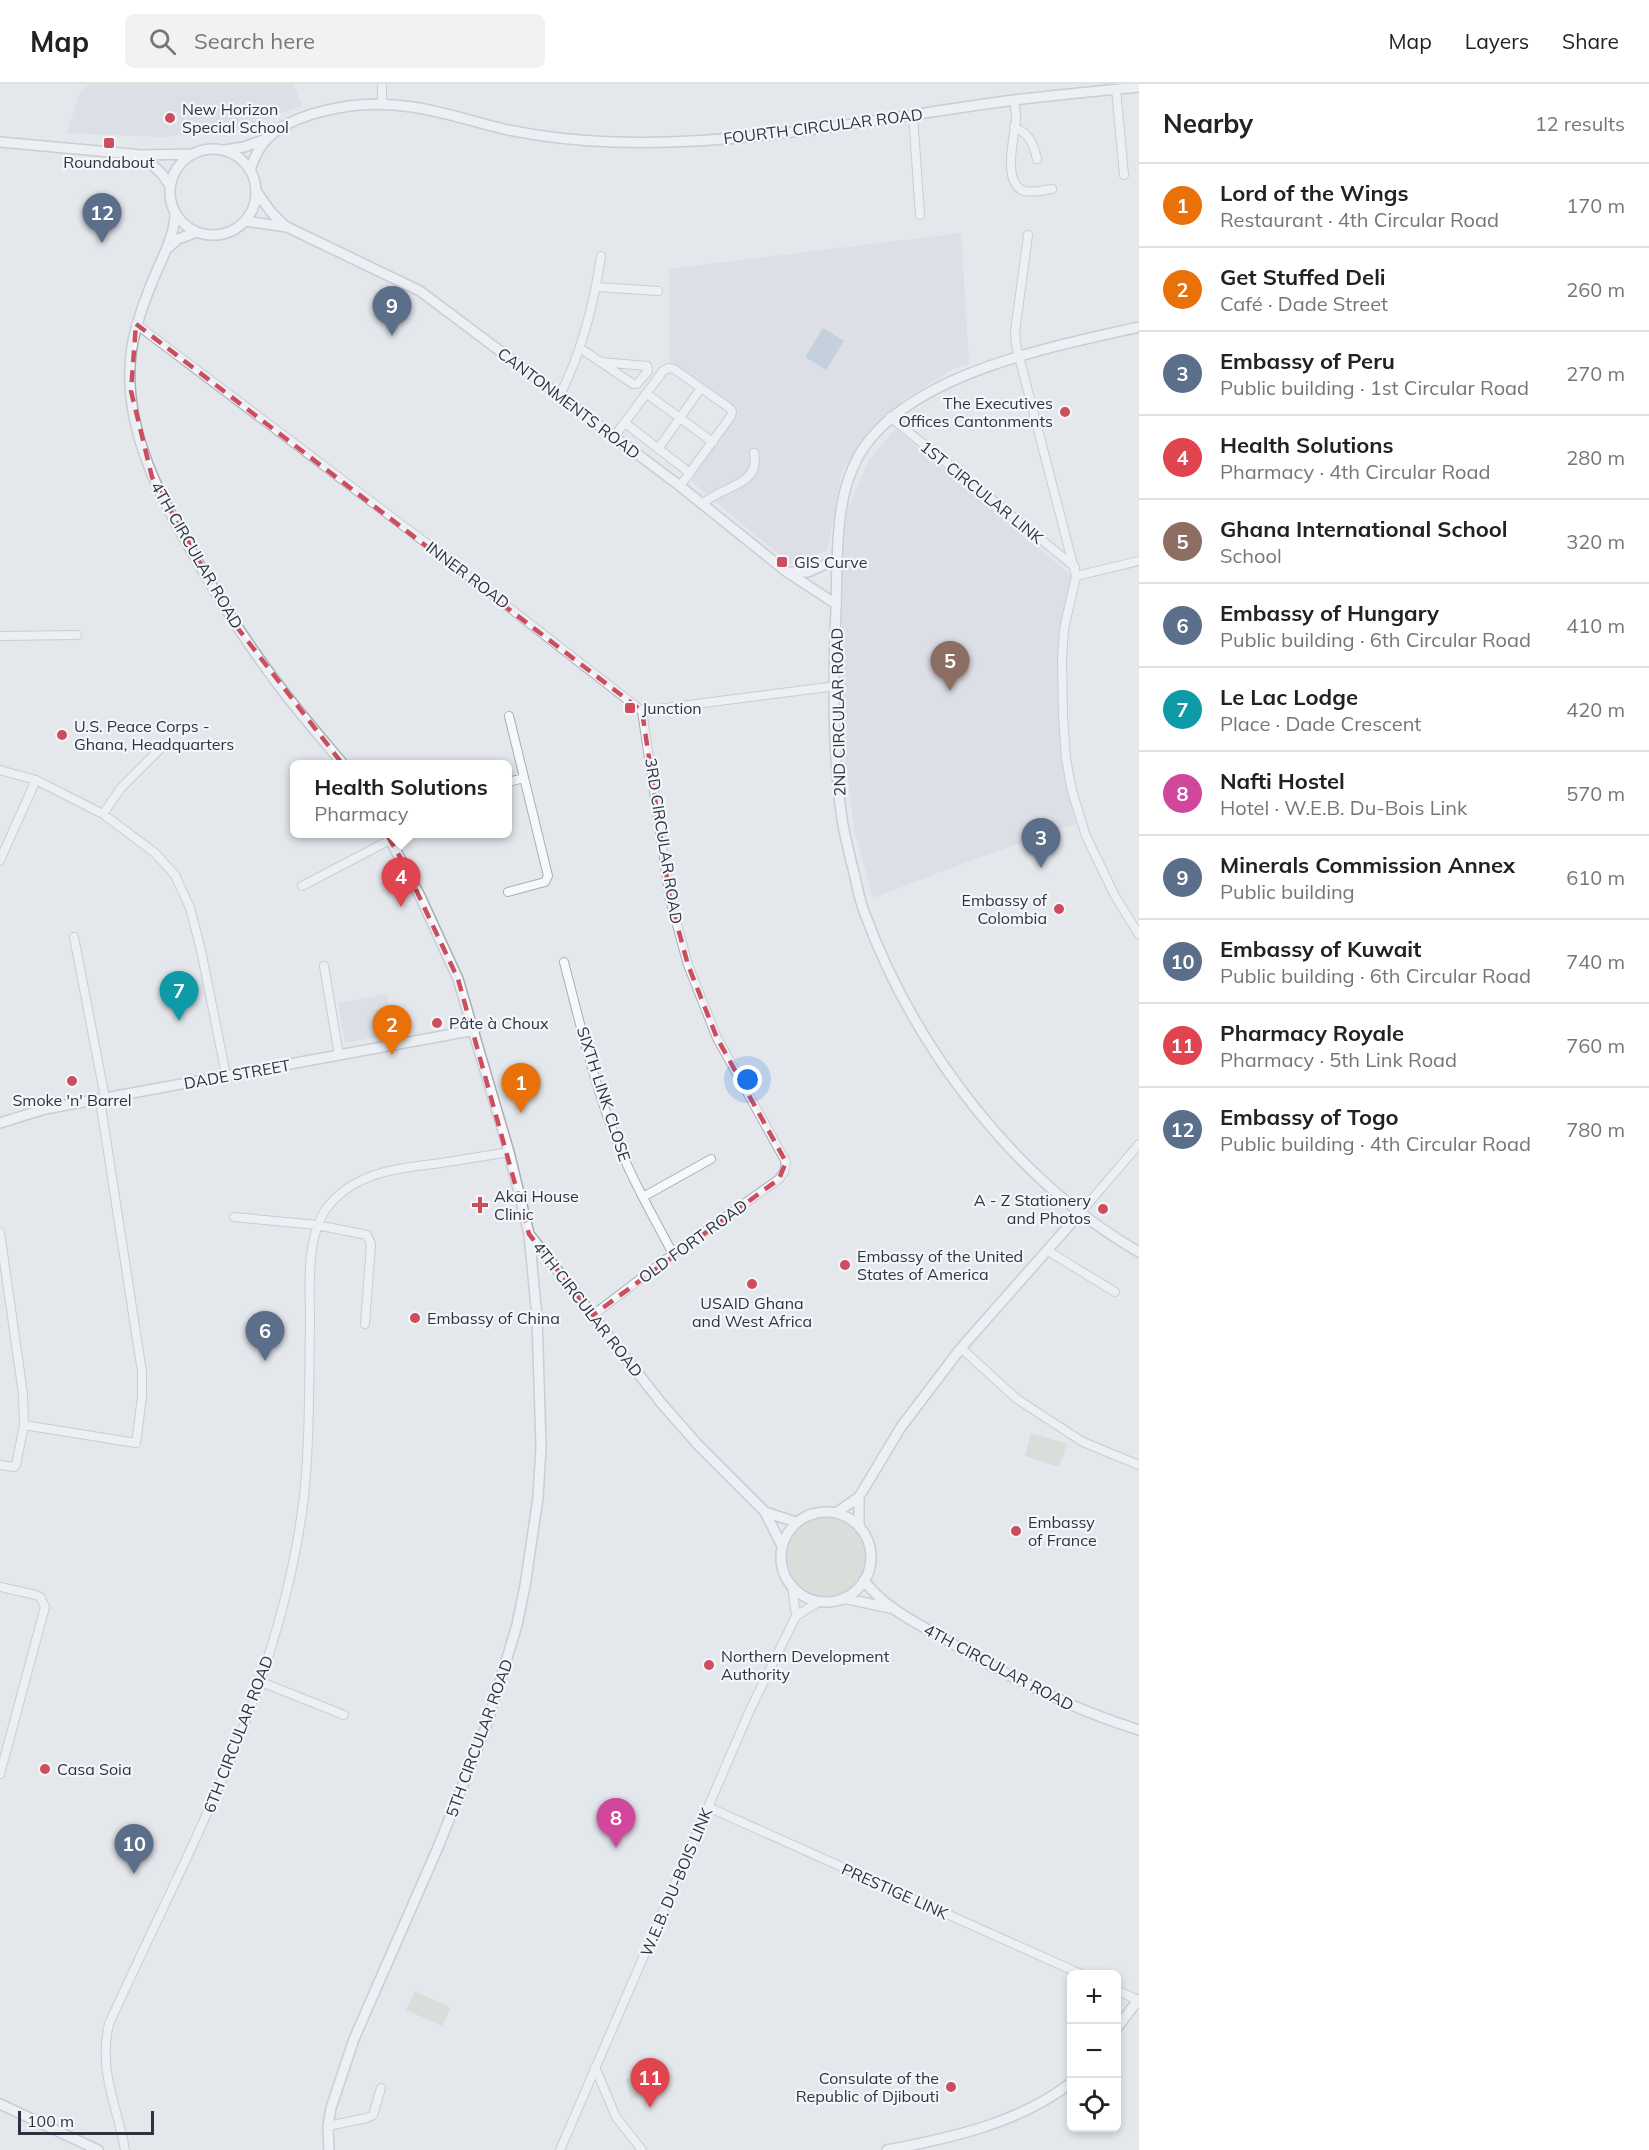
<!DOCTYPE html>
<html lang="en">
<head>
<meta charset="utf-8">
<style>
	:root { --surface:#fff; --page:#f2f2f2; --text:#222; --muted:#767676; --line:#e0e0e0; --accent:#7c3aed }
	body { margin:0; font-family:Mulish,sans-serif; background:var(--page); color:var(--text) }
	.controls { position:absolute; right:18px; bottom:18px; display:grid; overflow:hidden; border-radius:9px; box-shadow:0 3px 9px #0003 }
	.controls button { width:54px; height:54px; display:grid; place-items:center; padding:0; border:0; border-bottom:2px solid var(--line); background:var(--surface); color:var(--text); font:30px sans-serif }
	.scale { position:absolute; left:18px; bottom:15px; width:136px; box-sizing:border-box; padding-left:6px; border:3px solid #2c3444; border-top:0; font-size:16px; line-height:21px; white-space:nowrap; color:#2c3444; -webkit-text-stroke:4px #f4f6f9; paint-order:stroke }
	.you { position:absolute; left:748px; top:996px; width:21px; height:21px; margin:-15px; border:4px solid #fff; border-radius:50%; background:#1a73e8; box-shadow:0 0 0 9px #1a73e833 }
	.badge { display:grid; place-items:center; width:39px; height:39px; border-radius:50%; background:var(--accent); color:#fff; font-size:20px; font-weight:700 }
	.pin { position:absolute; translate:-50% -50px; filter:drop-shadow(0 2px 3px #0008) }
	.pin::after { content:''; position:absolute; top:32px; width:21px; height:18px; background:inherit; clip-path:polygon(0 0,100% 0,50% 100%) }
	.popup { position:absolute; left:290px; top:676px; width:222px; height:78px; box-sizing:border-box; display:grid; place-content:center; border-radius:9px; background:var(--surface); filter:drop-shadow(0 2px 4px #0005); font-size:20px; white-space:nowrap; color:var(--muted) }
	.popup b { font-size:22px; color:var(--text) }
	.popup::after { content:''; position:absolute; left:50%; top:100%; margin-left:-12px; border:12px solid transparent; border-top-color:var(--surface) }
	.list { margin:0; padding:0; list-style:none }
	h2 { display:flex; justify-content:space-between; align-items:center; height:78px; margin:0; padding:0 24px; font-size:26px }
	h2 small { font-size:20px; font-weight:400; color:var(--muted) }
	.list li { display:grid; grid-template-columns:39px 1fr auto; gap:18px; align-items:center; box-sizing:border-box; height:84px; padding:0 24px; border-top:2px solid var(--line) }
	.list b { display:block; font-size:22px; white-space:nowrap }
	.list p { margin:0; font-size:20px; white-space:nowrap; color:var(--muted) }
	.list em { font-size:20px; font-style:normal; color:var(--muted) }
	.icon { flex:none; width:33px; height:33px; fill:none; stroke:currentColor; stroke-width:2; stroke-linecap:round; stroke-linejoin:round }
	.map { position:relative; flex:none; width:1139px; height:2066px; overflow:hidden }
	header { display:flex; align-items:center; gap:36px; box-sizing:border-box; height:84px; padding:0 30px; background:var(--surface); border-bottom:2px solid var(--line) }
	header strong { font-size:28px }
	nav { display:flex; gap:33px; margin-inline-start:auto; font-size:21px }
	.search { width:420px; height:54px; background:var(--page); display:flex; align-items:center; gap:15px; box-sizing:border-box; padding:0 21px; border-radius:9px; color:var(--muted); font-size:22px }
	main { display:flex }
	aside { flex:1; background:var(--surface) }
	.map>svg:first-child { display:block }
</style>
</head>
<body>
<header>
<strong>Map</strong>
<div class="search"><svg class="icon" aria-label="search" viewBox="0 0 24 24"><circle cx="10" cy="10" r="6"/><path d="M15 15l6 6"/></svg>Search here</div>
<nav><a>Map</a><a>Layers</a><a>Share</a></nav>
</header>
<main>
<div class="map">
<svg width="1139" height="2066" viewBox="0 0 1139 2066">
	<rect width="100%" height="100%" fill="#e4e7ec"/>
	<!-- built -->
	<path fill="#d2d6de" d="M90 0H293L302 21 234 48 160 53 67 49 80 8Z
		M961 149 969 280 953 285 906 314 866 350 842 387 827 467 804 475 795 484 691 397 739 325 669 277V185Z
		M895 345 1071 491 1057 570 1065 698 1076 740 969 777 873 814 855 749 841 643 843 481 846 429 869 376Z
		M387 910 392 950 345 959 338 919Z"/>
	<!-- green -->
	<path fill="#c9d5c6" d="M1031 1349 1067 1360 1059 1383 1025 1372Z
		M785 1473a41 41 0 1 1 82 0a41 41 0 1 1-82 0Z
		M415 1907 451 1924 442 1942 406 1926Z
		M659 1987 664 2008 631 2015 626 1995Z"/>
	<!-- water -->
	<path fill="#a0b4ca" d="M823 244 844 257 826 286 805 273Z"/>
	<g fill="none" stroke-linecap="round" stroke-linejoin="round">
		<!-- minor casing -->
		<g stroke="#a9aeb6" stroke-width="10">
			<path id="minor" d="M1116 5 1124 91
				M1014 16C1015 22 1016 29 1016 35 1015 52 1001 98 1024 107 1032 109 1044 106 1052 105
				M382 19V0
				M913 31 920 131
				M1014 43C1030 50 1033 59 1037 75
				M1028 151 1015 248 1016 261 1076 492 1064 545 1062 575 1063 631 1066 675 1072 707 1086 752 1115 812 1139 851
				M597 203 658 207
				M136 240 430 462 642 627 836 602
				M580 264 633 300H637L648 287 647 282 600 278
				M647 310 713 358
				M560 311C582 267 594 220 601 172
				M890 333 1075 483
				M625 339 690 389
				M614 353 663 287 668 284 674 285 728 323 732 327 731 332 680 402
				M658 365 701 304
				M703 420C718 403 762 402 754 369
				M1076 492 1139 477
				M0 552 77 551
				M0 686 36 696 103 730 155 769 175 791 190 824 201 866 226 991
				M508 698 524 694
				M103 730 121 704 163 662
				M0 776 36 696
				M302 802 390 756
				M508 808 545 798 548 792 509 632
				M74 853 105 1014
				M564 878C579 936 593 995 614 1050 630 1092 652 1130 673 1170
				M324 882 339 971
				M643 1113 711 1075
				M1081 1128 1139 1060
				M234 1133 317 1141 367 1151 371 1160 365 1240
				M0 1148 23 1310 24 1341 16 1381 14 1383 0 1381
				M1048 1167 1115 1208
				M593 1231 673 1170 779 1095 784 1088 786 1078 717 954 688 881 670 815 642 627
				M961 1264 1017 1315 1083 1358 1139 1381
				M24 1341 136 1359 137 1353 142 1312V1288L100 1016
				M792 1502 796 1532
				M0 1503 36 1511 40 1513 45 1523 0 1690
				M261 1598 344 1631
				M708 1723 1081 1890
				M1116 1906 1138 1916
				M595 1983 616 2033 642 2066
				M328 2042 367 2034 373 2031 381 2004
				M125 2066C117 2020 98 1988 109 1940 186 1769 282 1602 304 1412 310 1354 309 1295 310 1237 310 1211 308 1184 313 1158 316 1145 321 1130 330 1120 358 1087 401 1084 441 1079 464 1075 487 1072 509 1068
				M560 2066 750 1626 796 1532 820 1517"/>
		</g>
		<!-- tertiary casing -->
		<g stroke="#a9aeb6" stroke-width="12">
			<path id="tertiary" d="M0 58 142 71 192 70
				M170 108a43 43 0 1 1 86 0a43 43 0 1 1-86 0Z
				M225 66 244 63 266 55
				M142 71 162 90 170 102
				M250 86C254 74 259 62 268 54 287 35 323 26 349 22 407 14 453 33 508 46 542 53 579 57 614 58 741 62 866 37 992 19 1041 12 1090 8 1139 3
				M256 107 271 128 285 142
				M175 128C175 153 162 173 153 196 143 220 134 244 131 270 122 346 163 419 200 482 225 525 252 567 283 607 302 632 323 656 343 680
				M245 137 287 143 420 207 680 402 787 488 836 520
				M168 164 178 155 197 148
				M1139 243C1055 262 928 286 871 354 832 400 838 470 836 526 833 593 832 668 842 735 844 749 848 763 851 777 856 794 858 813 865 830 914 963 1015 1097 1139 1168
				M788 488H808L837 475
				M387 750 420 812 458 895 509 1068 529 1150 662 1320 699 1362 765 1428 782 1462
				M0 1039 45 1025 475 946
				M859 1413V1443
				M765 1428 796 1438
				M781 1473a45 45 0 1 1 90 0a45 45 0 1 1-90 0Z
				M836 1429 859 1413 901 1343 961 1264 1081 1128
				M864 1496C882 1522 913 1537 941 1553 1004 1590 1068 1624 1139 1646
				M843 1514 890 1524
				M1116 1945 1139 1915
				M0 2020 98 2066
				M329 2066 328 2042 331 2024 354 1955 439 1761 487 1640 517 1541 525 1502 538 1414 541 1363 537 1233 529 1150
				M887 2066C951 2054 1020 2039 1072 1998"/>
		</g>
		<!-- minor -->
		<use href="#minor" stroke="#f7f8fa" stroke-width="8"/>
		<!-- tertiary -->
		<use href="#tertiary" stroke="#f7f8fa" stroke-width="9"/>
	</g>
	<!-- marked area -->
	<path d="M0 0H1139V2066H0ZM136 240 642 627 670 815 688 881 717 954 786 1078 779 1095 593 1231 529 1150 458 895 402 776 351 691 233 538 152 393 131 307Z" fill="#e4e7ec" fill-opacity=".55" fill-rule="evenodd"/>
	<path fill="none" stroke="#cc4e5e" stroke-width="4.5" stroke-dasharray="12 8" stroke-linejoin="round" d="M136 240 642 627 670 815 688 881 717 954 786 1078 779 1095 593 1231 529 1150 458 895 402 776 351 691 233 538 152 393 131 307Z"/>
	<!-- markers -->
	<g fill="#cc4e5e" stroke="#f4f6f9" stroke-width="2">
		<circle cx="170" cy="34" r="6"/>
		<rect x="103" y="53" width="12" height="12" rx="3"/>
		<circle cx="1065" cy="328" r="6"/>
		<rect x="776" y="472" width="12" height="12" rx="3"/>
		<rect x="624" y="618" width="12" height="12" rx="3"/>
		<circle cx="62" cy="651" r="6"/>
		<circle cx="1059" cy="825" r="6"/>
		<circle cx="437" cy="939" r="6"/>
		<circle cx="72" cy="997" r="6"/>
		<path d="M477 1112h6v6h6v6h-6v6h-6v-6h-6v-6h6z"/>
		<circle cx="1103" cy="1125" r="6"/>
		<circle cx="845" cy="1181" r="6"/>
		<circle cx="752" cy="1200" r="6"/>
		<circle cx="415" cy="1234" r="6"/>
		<circle cx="1016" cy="1447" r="6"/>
		<circle cx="709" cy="1581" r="6"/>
		<circle cx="45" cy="1685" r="6"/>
		<circle cx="951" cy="2003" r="6"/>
	</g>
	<g text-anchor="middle" stroke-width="4.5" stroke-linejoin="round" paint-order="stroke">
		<!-- poi labels -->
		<g font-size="16" fill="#2c3444" stroke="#f4f6f9" text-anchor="start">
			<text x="182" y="31">New Horizon<tspan x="182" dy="18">Special School</tspan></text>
			<text x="109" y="84" text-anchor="middle">Roundabout</text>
			<text x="1053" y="325" text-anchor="end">The Executives<tspan x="1053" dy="18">Offices Cantonments</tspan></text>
			<text x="794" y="484">GIS Curve</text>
			<text x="642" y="630">Junction</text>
			<text x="74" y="648">U.S. Peace Corps -<tspan x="74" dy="18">Ghana, Headquarters</tspan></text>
			<text x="1047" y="822" text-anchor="end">Embassy of<tspan x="1047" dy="18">Colombia</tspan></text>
			<text x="449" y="945">Pâte à Choux</text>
			<text x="72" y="1022" text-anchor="middle">Smoke 'n' Barrel</text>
			<text x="494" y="1118">Akai House<tspan x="494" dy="18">Clinic</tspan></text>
			<text x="1091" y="1122" text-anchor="end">A - Z Stationery<tspan x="1091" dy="18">and Photos</tspan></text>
			<text x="857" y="1178">Embassy of the United<tspan x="857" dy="18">States of America</tspan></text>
			<text x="752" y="1225" text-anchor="middle">USAID Ghana<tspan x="752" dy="18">and West Africa</tspan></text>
			<text x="427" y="1240">Embassy of China</text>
			<text x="1028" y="1444">Embassy<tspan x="1028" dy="18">of France</tspan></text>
			<text x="721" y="1578">Northern Development<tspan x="721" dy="18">Authority</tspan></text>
			<text x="57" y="1691">Casa Soia</text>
			<text x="939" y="2000" text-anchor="end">Consulate of the<tspan x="939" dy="18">Republic of Djibouti</tspan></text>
		</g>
		<!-- street labels -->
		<g font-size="16" fill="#2c3444" stroke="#f4f6f9">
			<text transform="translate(823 42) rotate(-7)" y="6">FOURTH CIRCULAR ROAD</text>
			<text transform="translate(569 319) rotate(37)" y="6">CANTONMENTS ROAD</text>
			<text transform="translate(982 408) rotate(39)" y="6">1ST CIRCULAR LINK</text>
			<text transform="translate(197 471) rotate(60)" y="6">4TH CIRCULAR ROAD</text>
			<text transform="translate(468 491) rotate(37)" y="6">INNER ROAD</text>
			<text transform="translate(838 628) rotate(-91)" y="6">2ND CIRCULAR ROAD</text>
			<text transform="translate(664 757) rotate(81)" y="6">3RD CIRCULAR ROAD</text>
			<text transform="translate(237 990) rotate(-10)" y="6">DADE STREET</text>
			<text transform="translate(604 1010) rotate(72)" y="6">SIXTH LINK CLOSE</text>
			<text transform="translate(693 1157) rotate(-36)" y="6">OLD FORT ROAD</text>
			<text transform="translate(588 1225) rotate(52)" y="6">4TH CIRCULAR ROAD</text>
			<text transform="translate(999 1583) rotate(28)" y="6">4TH CIRCULAR ROAD</text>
			<text transform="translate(238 1650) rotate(-69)" y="6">6TH CIRCULAR ROAD</text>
			<text transform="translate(479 1654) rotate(-70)" y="6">5TH CIRCULAR ROAD</text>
			<text transform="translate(676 1798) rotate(-67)" y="6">W.E.B. DU-BOIS LINK</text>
			<text transform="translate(895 1807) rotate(24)" y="6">PRESTIGE LINK</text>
		</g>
	</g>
</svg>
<div class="controls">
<button>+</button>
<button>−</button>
<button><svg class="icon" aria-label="locate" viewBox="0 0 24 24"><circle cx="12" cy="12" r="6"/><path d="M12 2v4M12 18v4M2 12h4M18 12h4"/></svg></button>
</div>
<div class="scale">100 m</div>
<div class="you"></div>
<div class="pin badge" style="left:521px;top:1029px;background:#e8710a">1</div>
<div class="pin badge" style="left:392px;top:971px;background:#e8710a">2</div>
<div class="pin badge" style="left:1041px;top:784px;background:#5c6f8a">3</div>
<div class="pin badge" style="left:401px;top:823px;background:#e0444e">4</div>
<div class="popup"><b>Health Solutions</b>Pharmacy</div>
<div class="pin badge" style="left:950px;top:607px;background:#8d6e63">5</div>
<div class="pin badge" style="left:265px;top:1277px;background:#5c6f8a">6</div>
<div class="pin badge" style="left:179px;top:937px;background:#0f9aa8">7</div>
<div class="pin badge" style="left:616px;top:1764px;background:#d1479c">8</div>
<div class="pin badge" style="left:392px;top:252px;background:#5c6f8a">9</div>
<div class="pin badge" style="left:134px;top:1790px;background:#5c6f8a">10</div>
<div class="pin badge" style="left:650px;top:2024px;background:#e0444e">11</div>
<div class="pin badge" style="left:102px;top:159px;background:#5c6f8a">12</div>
</div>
<aside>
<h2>Nearby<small>12 results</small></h2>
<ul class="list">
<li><span class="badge" style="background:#e8710a">1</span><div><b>Lord of the Wings</b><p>Restaurant · 4th Circular Road</p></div><em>170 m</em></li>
<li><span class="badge" style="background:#e8710a">2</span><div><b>Get Stuffed Deli</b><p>Café · Dade Street</p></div><em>260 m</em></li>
<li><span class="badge" style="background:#5c6f8a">3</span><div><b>Embassy of Peru</b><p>Public building · 1st Circular Road</p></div><em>270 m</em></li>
<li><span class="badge" style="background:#e0444e">4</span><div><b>Health Solutions</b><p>Pharmacy · 4th Circular Road</p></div><em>280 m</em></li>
<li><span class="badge" style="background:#8d6e63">5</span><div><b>Ghana International School</b><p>School</p></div><em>320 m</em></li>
<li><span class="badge" style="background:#5c6f8a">6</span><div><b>Embassy of Hungary</b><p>Public building · 6th Circular Road</p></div><em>410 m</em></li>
<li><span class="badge" style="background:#0f9aa8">7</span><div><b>Le Lac Lodge</b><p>Place · Dade Crescent</p></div><em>420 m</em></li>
<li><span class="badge" style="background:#d1479c">8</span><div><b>Nafti Hostel</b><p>Hotel · W.E.B. Du-Bois Link</p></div><em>570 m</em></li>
<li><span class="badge" style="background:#5c6f8a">9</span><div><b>Minerals Commission Annex</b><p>Public building</p></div><em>610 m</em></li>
<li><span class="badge" style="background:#5c6f8a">10</span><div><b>Embassy of Kuwait</b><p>Public building · 6th Circular Road</p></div><em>740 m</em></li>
<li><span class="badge" style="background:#e0444e">11</span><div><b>Pharmacy Royale</b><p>Pharmacy · 5th Link Road</p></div><em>760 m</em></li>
<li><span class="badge" style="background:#5c6f8a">12</span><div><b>Embassy of Togo</b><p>Public building · 4th Circular Road</p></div><em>780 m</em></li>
</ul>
</aside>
</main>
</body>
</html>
